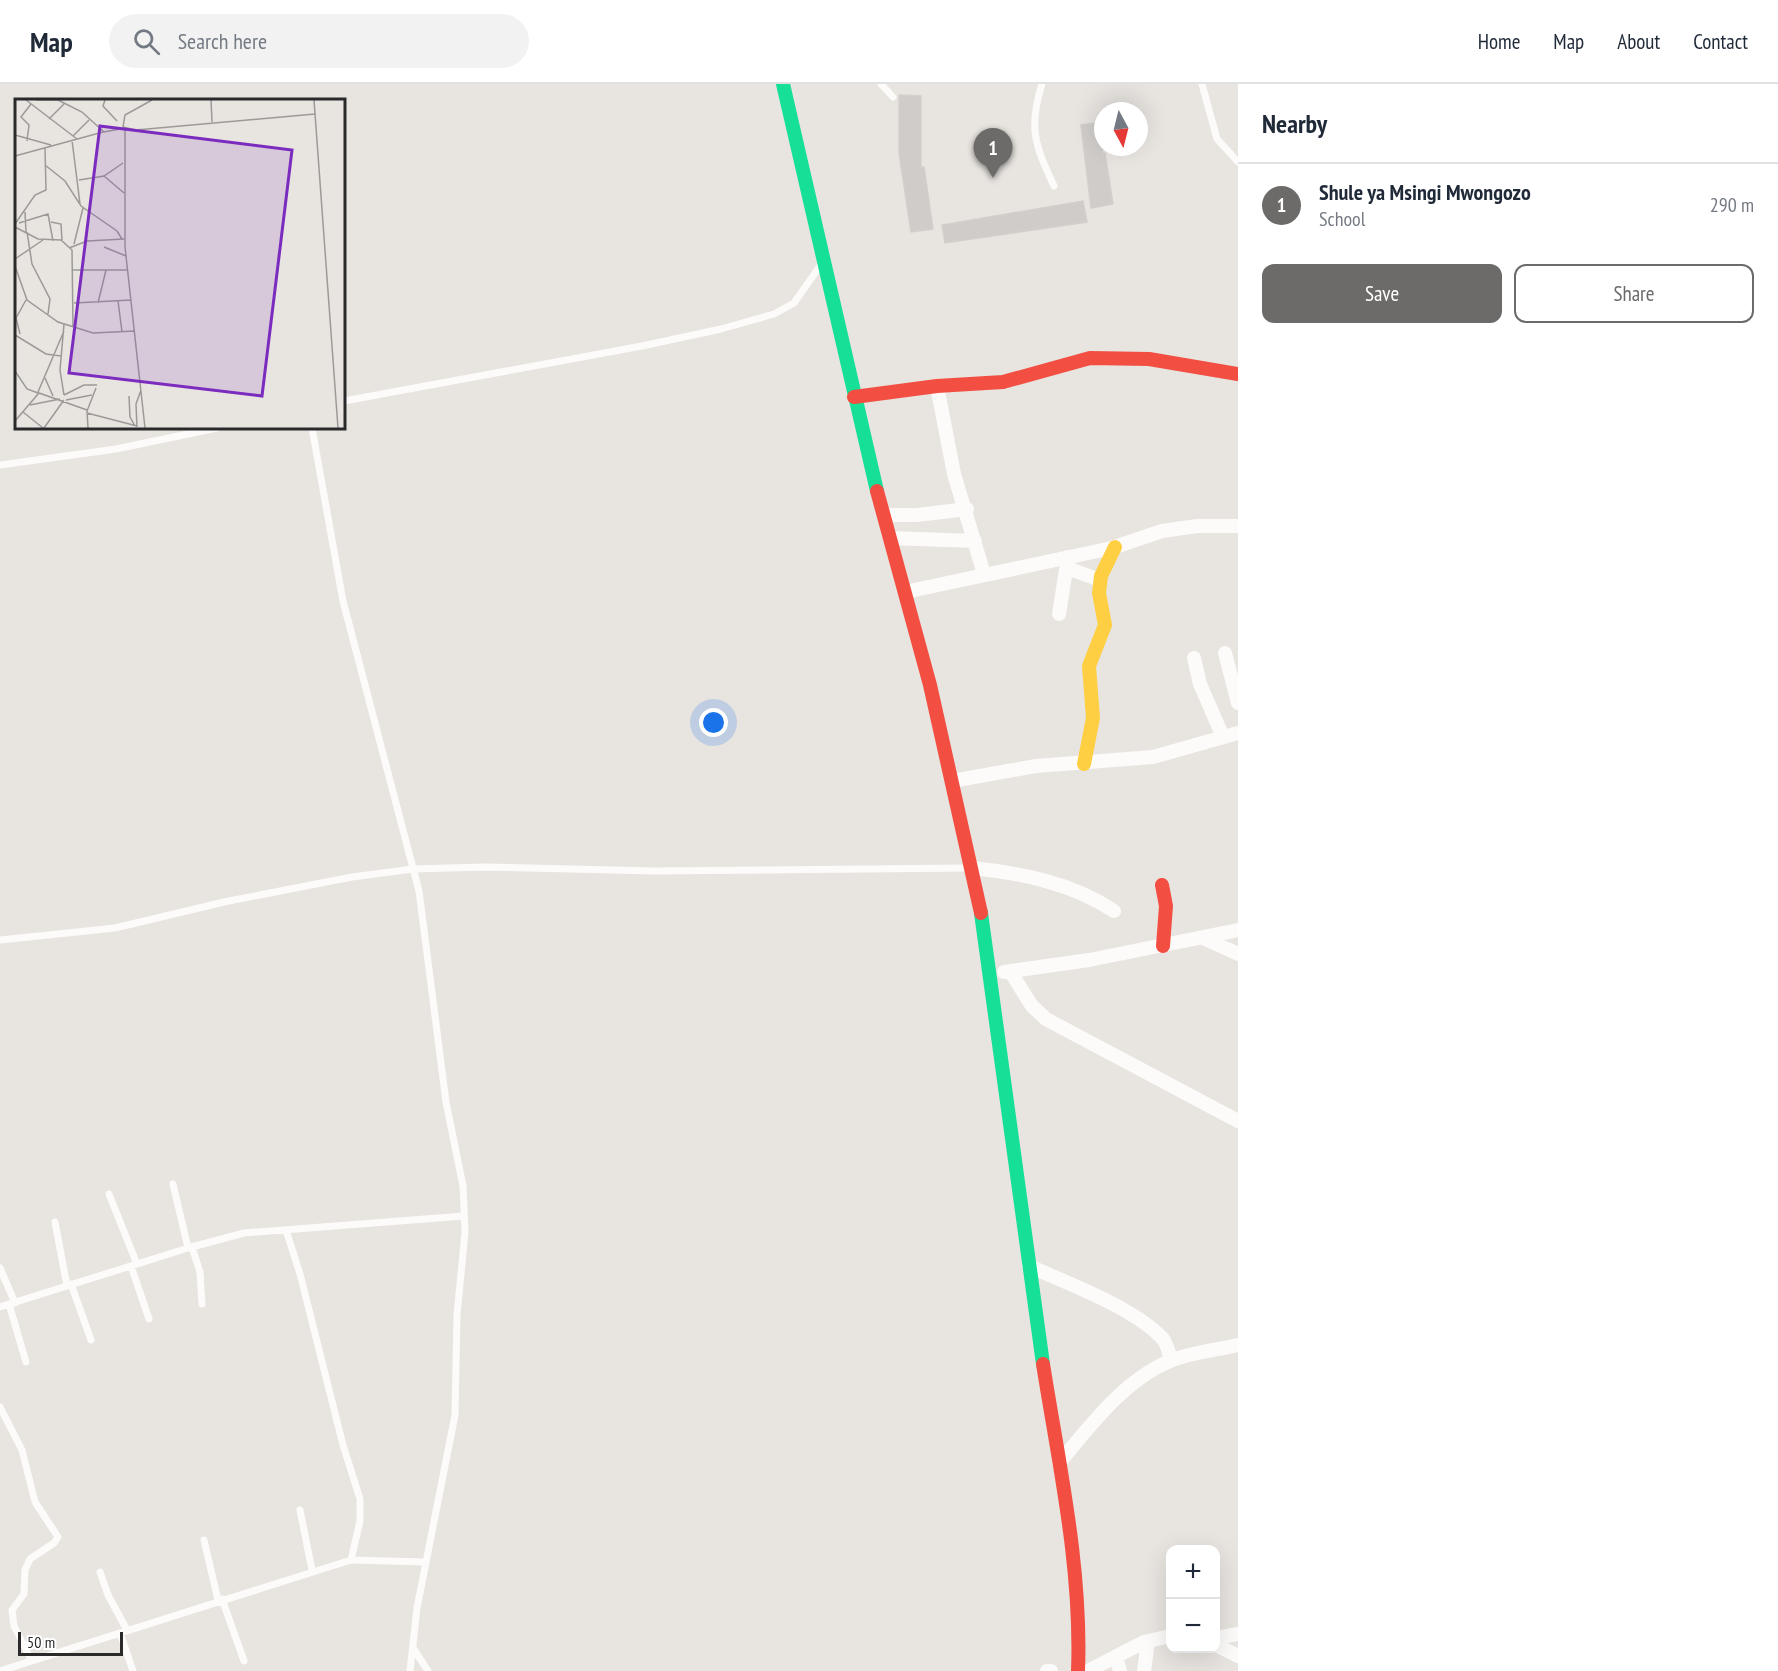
<!DOCTYPE html>
<html lang="en">
<head>
<meta charset="utf-8">
<style>
	:root { --surface:#fff; --page:#f2f2f3; --text:#1f2937; --muted:#747a83; --line:#e0e1e3; --accent:#6c6b6a }
	body { margin:0; font-family:"PT Sans Narrow",sans-serif; background:var(--page); color:var(--text) }
	.controls { position:absolute; right:18px; bottom:18px; display:grid; overflow:hidden; border-radius:12px; box-shadow:0 6px 24px #0002 }
	.controls button { width:54px; height:54px; display:grid; place-items:center; padding:0; border:0; border-bottom:2px solid var(--line); background:var(--surface); color:var(--text); font:30px sans-serif }
	.compass { position:absolute; left:1094px; top:18px; width:54px; height:54px; border-radius:50%; background:var(--surface); box-shadow:0 6px 24px #0002; rotate:173deg }
	.scale { position:absolute; left:18px; bottom:15px; width:105px; box-sizing:border-box; padding-left:6px; border:3px solid #2a2a2a; border-top:0; font-size:16px; line-height:21px; white-space:nowrap; color:#2a2a2a; -webkit-text-stroke:4px #fff; paint-order:stroke }
	.you { position:absolute; left:714px; top:639px; width:21px; height:21px; margin:-15px; border:4px solid #fff; border-radius:50%; background:#1a73e8; box-shadow:0 0 0 9px #1a73e833 }
	.badge { display:grid; place-items:center; width:39px; height:39px; border-radius:50%; background:var(--accent); color:#fff; font-size:20px; font-weight:700 }
	.pin { position:absolute; translate:-50% -50px; filter:drop-shadow(0 2px 3px #0008) }
	.pin::after { content:''; position:absolute; top:32px; width:21px; height:18px; background:inherit; clip-path:polygon(0 0,100% 0,50% 100%) }
	.list { margin:0; padding:0; list-style:none }
	h2 { display:flex; justify-content:space-between; align-items:center; height:78px; margin:0; padding:0 24px; font-size:26px }
	h2 small { font-size:20px; font-weight:400; color:var(--muted) }
	.list li { display:grid; grid-template-columns:39px 1fr auto; gap:18px; align-items:center; box-sizing:border-box; height:84px; padding:0 24px; border-top:2px solid var(--line) }
	.list b { display:block; font-size:22px; white-space:nowrap }
	.list p { margin:0; font-size:20px; white-space:nowrap; color:var(--muted) }
	.list em { font-size:20px; font-style:normal; color:var(--muted) }
	.actions { display:flex; gap:12px; padding:18px 24px }
	.actions a { flex:1; padding:14px 0; border:2px solid var(--accent); border-radius:12px; text-align:center; font-size:21px; color:var(--accent) }
	.actions .main { background:var(--accent); color:#fff }
	.icon { flex:none; width:33px; height:33px; fill:none; stroke:currentColor; stroke-width:2; stroke-linecap:round; stroke-linejoin:round }
	.map { position:relative; flex:none; width:1238px; height:1587px; overflow:hidden }
	header { display:flex; align-items:center; gap:36px; box-sizing:border-box; height:84px; padding:0 30px; background:var(--surface); border-bottom:2px solid var(--line) }
	header strong { font-size:28px }
	nav { display:flex; gap:33px; margin-inline-start:auto; font-size:21px }
	.search { width:420px; height:54px; background:var(--page); display:flex; align-items:center; gap:15px; box-sizing:border-box; padding:0 21px; border-radius:33px; color:var(--muted); font-size:22px }
	main { display:flex }
	aside { flex:1; background:var(--surface) }
	.map>svg:first-child { display:block }
</style>
</head>
<body>
<header>
<strong>Map</strong>
<div class="search"><svg class="icon" aria-label="search" viewBox="0 0 24 24"><circle cx="10" cy="10" r="6"/><path d="M15 15l6 6"/></svg>Search here</div>
<nav><a>Home</a><a>Map</a><a>About</a><a>Contact</a></nav>
</header>
<main>
<div class="map">
<svg width="1238" height="1587" viewBox="0 0 1238 1587">
	<rect width="100%" height="100%" fill="#e8e4e0"/>
	<!-- building -->
	<path fill="#cfccc9" stroke="#d3d0cc" stroke-width="1.5" d="M899 11 921 12V83H924L933 145 911 148 899 69Z
		M1101 38 1103 70 1105 69 1113 120 1091 124 1081 41Z
		M1083 117 1087 138 945 159 942 141Z"/>
	<g fill="none" stroke-linecap="round" stroke-linejoin="round">
		<!-- lane -->
		<path stroke="#fcfbfa" stroke-width="7" d="M881 0 893 13
			M1042 0C1028 44 1035 61 1054 102
			M1202 0 1217 55 1238 78
			M344 317 642 262 721 245 774 230 794 219 820 182
			M312 344 343 517 419 807 446 1018 463 1102 465 1148 457 1231 455 1331 417 1524 410 1587
			M0 381 116 365 217 344
			M0 856 115 844 224 818 352 793 413 785 484 783 655 787 968 784
			M173 1100 188 1164
			M109 1110 137 1180
			M55 1138 67 1202
			M286 1146 300 1190 343 1361 360 1415V1437L351 1476
			M192 1163 200 1188 202 1220
			M131 1182 149 1235
			M0 1184 15 1219
			M71 1200 91 1256
			M9 1220 26 1278
			M0 1223 188 1164 244 1149 464 1132
			M0 1323 22 1366 35 1418 58 1453 54 1459 30 1475 25 1486 24 1510 12 1526 14 1542 32 1577
			M300 1426 312 1486
			M204 1456 218 1516
			M100 1488 108 1511 127 1546
			M222 1515 244 1577
			M120 1549 133 1587
			M413 1564 428 1587
			M0 1587 351 1476 425 1478"/>
		<!-- street -->
		<path stroke="#fcfbfa" stroke-width="14" d="M937 302 954 390 984 490
			M884 431H917L967 425
			M890 454 975 457
			M1067 484 1100 496
			M905 508 1112 464 1162 447 1197 442H1238
			M1059 530 1068 473
			M1225 569 1238 619
			M1194 574 1200 600 1223 653
			M952 697 1036 682 1153 673 1238 649
			M971 784C1021 789 1072 799 1114 827
			M1203 854 1238 870
			M1010 887 1032 922 1046 935 1238 1037
			M1004 888 1089 876 1238 846
			M1029 1182C1067 1199 1135 1224 1163 1255 1167 1260 1169 1269 1171 1276
			M1059 1379C1090 1342 1124 1296 1170 1277 1191 1268 1217 1266 1238 1261
			M1216 1554 1238 1550
			M1216 1561 1238 1572
			M1116 1572 1120 1587
			M1047 1587H1051
			M1088 1587 1144 1558 1170 1552
			M1144 1587 1148 1557"/>
		<!-- fast -->
		<path stroke="#16e098" stroke-width="14" d="M783 0 877 407
			M981 829 1043 1280"/>
		<!-- slow -->
		<path stroke="#ffcf43" stroke-width="14" d="M1084 680 1093 634 1089 582 1105 541 1099 509 1101 492 1115 463"/>
		<!-- jam -->
		<path stroke="#f24e42" stroke-width="14" d="M854 313 937 302 1003 298 1090 274 1149 275 1238 290
			M877 407 930 601 981 829
			M1162 801 1166 822 1163 862
			M1043 1280C1059 1381 1082 1484 1078 1587"/>
	</g>
	<!-- overview -->
	<g transform="translate(15 15)">
		<rect width="330" height="330" fill="#e8e4e0"/>
		<path fill="none" stroke="#9c9a97" stroke-width="1.5" d="M11 1 62 40M21 1H43M43 1 67 13 89 33 110 29V148L130 329M90 1 88 7 102 22M137 1 110 16 108 28 121 31 300 15M196 1 197 23M299 1 323 329M34 20 49 5M0 36 36 46M58 37 74 21M57 41 65 105M12 42 14 26 6 18 16 5M0 57 88 33M30 66 50 82 66 107 102 132 107 140M89 77 109 94M64 81 89 77 108 64M10 113 11 133M36 123 46 125 47 141M4 124 33 115 38 142M0 125 20 96 31 91 30 49M0 128 23 140 46 141 57 151 58 228M12 133 17 165 35 200 33 215M59 145 68 109M89 148 111 157M54 149 72 142 109 140M0 160 28 141M0 167 12 201 43 223 78 234 120 232M57 171H112M103 202 107 233M59 204 116 201M83 204 91 171M5 235 1 219 11 201M0 236 31 255 46 257M0 272 12 290 23 294M30 279 38 297M23 293 49 232M49 296 45 271 49 225M49 296 69 286H82M114 297 115 318 120 327M51 301 77 296M15 306 45 300M8 313 28 329M72 314 122 327M0 322 24 294 72 311M122 328 121 305 126 291M29 329 49 301M73 329 72 312 81 289"/>
		<path fill="#7b2cbf" fill-opacity="0.15" stroke="#7b2cbf" stroke-width="3" d="M85 27 277 51 247 297 54 274Z"/>
		<rect width="330" height="330" fill="none" stroke="#2a2a2a" stroke-width="3"/>
	</g>
</svg>
<div class="controls">
<button>+</button>
<button>−</button>
</div>
<svg class="compass" viewBox="-18 -18 36 36"><path d="M0-13l5 13h-10z" fill="#e53935"/><path d="M0 13l5-13h-10z" fill="#747a83"/></svg>
<div class="scale">50 m</div>
<div class="you"></div>
<div class="pin badge" style="left:993px;top:94px">1</div>
</div>
<aside>
<h2>Nearby<small></small></h2>
<ul class="list">
<li><span class="badge">1</span><div><b>Shule ya Msingi Mwongozo</b><p>School</p></div><em>290 m</em></li>
</ul>
<div class="actions"><a class="main">Save</a><a>Share</a></div>
</aside>
</main>
</body>
</html>
